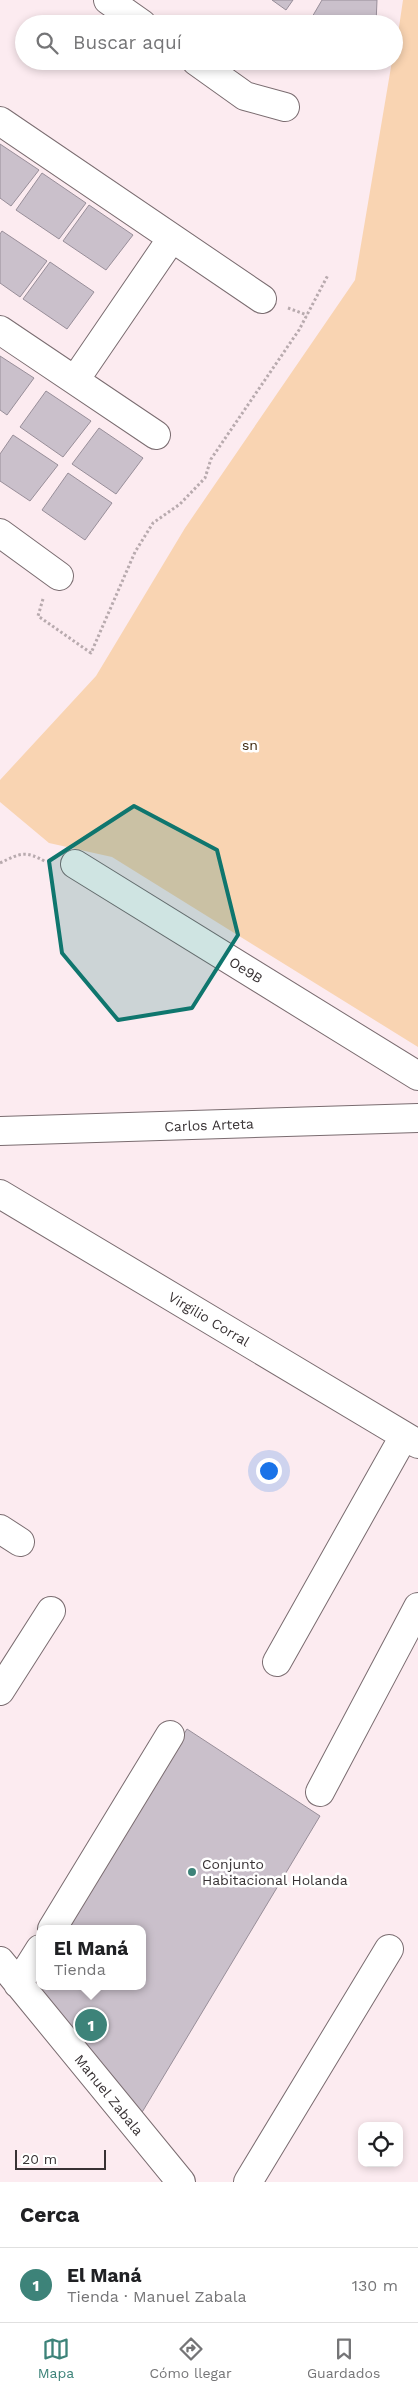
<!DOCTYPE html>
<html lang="es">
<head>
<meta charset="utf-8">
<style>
	:root { --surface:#fff; --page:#f6f6f6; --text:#202124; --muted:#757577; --line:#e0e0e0; --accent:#3d8379 }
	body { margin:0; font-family:"Work Sans",sans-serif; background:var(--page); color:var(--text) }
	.controls { position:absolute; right:15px; bottom:15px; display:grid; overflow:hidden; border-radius:10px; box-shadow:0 2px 8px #0003 }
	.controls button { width:45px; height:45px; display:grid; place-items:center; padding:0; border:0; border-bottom:1px solid var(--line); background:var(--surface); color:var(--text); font:25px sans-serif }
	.scale { position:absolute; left:15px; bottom:12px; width:91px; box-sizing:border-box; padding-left:5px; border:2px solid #383234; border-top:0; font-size:14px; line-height:18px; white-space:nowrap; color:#383234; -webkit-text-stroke:4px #fff; paint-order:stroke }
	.you { position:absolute; left:268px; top:1470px; width:18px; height:18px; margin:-12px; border:4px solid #fff; border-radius:50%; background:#1a73e8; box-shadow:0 0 0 8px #1a73e833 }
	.badge { display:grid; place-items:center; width:32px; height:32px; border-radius:50%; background:var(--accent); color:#fff; font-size:16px; font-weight:700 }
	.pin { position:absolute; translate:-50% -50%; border:2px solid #fff; box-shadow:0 1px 5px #0006 }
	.popup { position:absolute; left:36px; top:1925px; width:110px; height:65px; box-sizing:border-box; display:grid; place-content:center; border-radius:10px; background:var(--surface); filter:drop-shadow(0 1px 4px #0005); font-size:16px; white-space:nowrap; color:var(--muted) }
	.popup b { font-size:19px; color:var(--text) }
	.popup::after { content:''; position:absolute; left:50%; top:100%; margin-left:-10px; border:10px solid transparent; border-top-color:var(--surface) }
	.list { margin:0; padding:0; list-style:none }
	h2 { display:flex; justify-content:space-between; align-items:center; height:65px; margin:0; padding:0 20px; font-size:21px }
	h2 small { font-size:16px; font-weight:400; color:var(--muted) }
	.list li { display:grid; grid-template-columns:32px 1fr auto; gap:15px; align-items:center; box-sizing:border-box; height:75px; padding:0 20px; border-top:1px solid var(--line) }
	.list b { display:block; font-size:19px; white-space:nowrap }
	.list p { margin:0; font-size:16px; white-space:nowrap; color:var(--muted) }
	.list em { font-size:16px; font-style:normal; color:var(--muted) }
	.icon { flex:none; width:28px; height:28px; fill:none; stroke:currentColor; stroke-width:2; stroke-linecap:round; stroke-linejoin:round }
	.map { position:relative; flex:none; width:418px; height:2182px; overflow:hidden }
	.search { position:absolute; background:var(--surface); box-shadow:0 2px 8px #0003; left:15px; right:15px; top:15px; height:55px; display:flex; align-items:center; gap:12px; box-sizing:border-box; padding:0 18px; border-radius:28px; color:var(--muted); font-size:19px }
	.sheet { height:140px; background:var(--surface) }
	nav { display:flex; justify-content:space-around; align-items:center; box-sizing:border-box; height:70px; border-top:1px solid var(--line); background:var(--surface); font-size:14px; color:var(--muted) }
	nav a { display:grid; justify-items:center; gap:2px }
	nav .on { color:var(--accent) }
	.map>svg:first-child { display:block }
</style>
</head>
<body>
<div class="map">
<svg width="418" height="2182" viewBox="0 0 418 2182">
	<rect width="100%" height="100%" fill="#fcebf0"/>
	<!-- green -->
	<path fill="#f9d4b2" d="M403 0H418V1047L112 857 49 843 0 802V780L96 676 185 528 355 280 392 61H394Z"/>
	<!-- building -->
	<path fill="#cac0cb" stroke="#988e99" d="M272 0H293L286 10Z
		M322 0H377L376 24H308Z
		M0 144 39 170 11 206 0 198Z
		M42 173 86 203 59 239 16 210Z
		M89 205 133 235 106 270 63 241Z
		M2 231 47 261 20 297 0 283V234Z
		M50 262 94 292 67 329 23 299Z
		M0 356 34 378 7 415 0 410Z
		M46 391 91 421 63 457 20 427Z
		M99 428 143 458 116 494 72 464Z
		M13 435 58 465 30 501 0 481V454Z
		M68 473 112 503 85 540 42 510Z
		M187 1729 320 1816 141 2114 32 1980 40 1968V1986H142V1929H64Z"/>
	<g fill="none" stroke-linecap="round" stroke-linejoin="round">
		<!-- minor casing -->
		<g stroke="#7a6c70" stroke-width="30">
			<path id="minor" d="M108 0 142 24
				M196 61 245 96 285 107
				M0 121 262 299
				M0 330 156 435
				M75 380 172 238
				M0 533 59 576
				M75 864 418 1076
				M0 1131 418 1118
				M0 1194 418 1444
				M0 1529 20 1542
				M277 1662 404 1436
				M0 1691 51 1611
				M320 1792 418 1607
				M52 1929 170 1735
				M0 1961 181 2182
				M18 1984 40 1949
				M248 2182 389 1949"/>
		</g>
		<!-- path -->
		<path stroke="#b8aaae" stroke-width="3" stroke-dasharray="2.5 2.5" stroke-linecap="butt" d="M288 308 307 315
			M43 599 38 616 91 653 135 552 153 523 180 504 205 478 211 459 299 330 328 275
			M0 863C21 853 25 850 46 862"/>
		<!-- minor -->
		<use href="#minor" stroke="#fff" stroke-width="28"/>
	</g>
	<!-- marked area -->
	<path fill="#0f766e" fill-opacity="0.2" stroke="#0f766e" stroke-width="4" stroke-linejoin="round" d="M134 806 217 850 238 935 192 1008 118 1020 62 953 49 861Z"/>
	<!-- markers -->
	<circle fill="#3d8379" stroke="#fff" stroke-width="2" cx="192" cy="1872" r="5"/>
	<g text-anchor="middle" stroke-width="5" stroke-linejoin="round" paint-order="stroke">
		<!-- park labels -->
		<g font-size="14" fill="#3c260d" stroke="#fff">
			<text x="250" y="750">sn</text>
		</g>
		<!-- street labels -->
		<g font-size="14" fill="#383234" stroke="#fff">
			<text transform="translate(246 970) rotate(32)" y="5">Oe9B</text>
			<text transform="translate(209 1125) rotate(-2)" y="5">Carlos Arteta</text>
			<text transform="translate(209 1319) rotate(31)" y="5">Virgilio Corral</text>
			<text transform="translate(109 2095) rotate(51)" y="5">Manuel Zabala</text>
		</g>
		<!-- poi labels -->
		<g font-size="14" fill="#383234" stroke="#fff" text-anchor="start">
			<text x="202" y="1869">Conjunto<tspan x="202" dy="16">Habitacional Holanda</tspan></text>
		</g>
	</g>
</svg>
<div class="controls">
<button><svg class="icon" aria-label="locate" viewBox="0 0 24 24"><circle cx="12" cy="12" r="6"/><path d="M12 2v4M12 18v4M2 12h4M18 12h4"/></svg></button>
</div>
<div class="scale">20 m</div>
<div class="you"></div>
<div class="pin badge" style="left:91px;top:2025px">1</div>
<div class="popup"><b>El Maná</b>Tienda</div>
<div class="search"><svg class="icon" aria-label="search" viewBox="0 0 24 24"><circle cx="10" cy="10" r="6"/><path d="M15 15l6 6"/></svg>Buscar aquí</div>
</div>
<section class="sheet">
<h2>Cerca<small></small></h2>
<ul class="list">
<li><span class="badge">1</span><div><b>El Maná</b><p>Tienda · Manuel Zabala</p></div><em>130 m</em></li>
</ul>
</section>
<nav>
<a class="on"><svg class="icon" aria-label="map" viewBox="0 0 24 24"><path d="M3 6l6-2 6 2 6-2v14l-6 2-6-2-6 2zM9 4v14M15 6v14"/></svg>Mapa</a>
<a><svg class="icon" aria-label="directions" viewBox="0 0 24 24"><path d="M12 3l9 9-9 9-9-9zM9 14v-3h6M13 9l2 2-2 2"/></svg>Cómo llegar</a>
<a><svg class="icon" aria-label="saved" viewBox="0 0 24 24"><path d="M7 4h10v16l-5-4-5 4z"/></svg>Guardados</a>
</nav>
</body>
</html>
